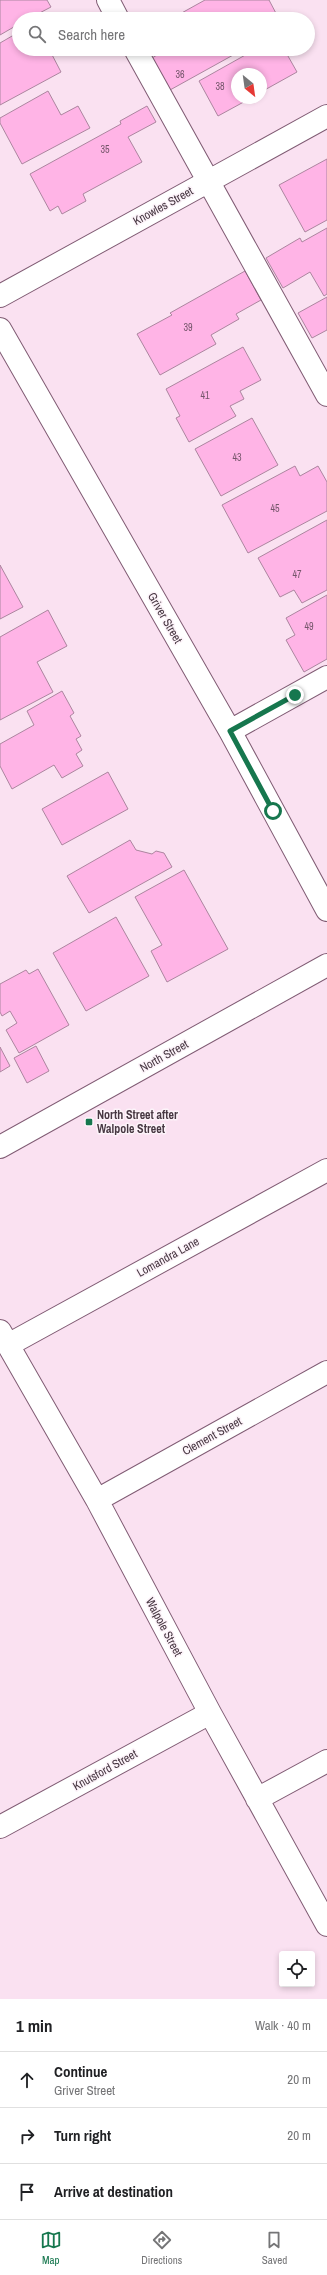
<!DOCTYPE html>
<html lang="en">
<head>
<meta charset="utf-8">
<style>
	:root { --surface:#fff; --page:#f2f2f2; --text:#202124; --muted:#757577; --line:#e0e0e0; --accent:#16774e }
	body { margin:0; font-family:"Archivo Narrow",sans-serif; background:var(--page); color:var(--text) }
	.controls { position:absolute; right:12px; bottom:12px; display:grid; overflow:hidden; border-radius:4px; box-shadow:0 2px 6px #0003 }
	.controls button { width:36px; height:36px; display:grid; place-items:center; padding:0; border:0; border-bottom:1px solid var(--line); background:var(--surface); color:var(--text); font:20px sans-serif }
	.compass { position:absolute; left:231px; top:68px; width:36px; height:36px; border-radius:50%; background:var(--surface); box-shadow:0 2px 6px #0003; rotate:151deg }
	.stop { position:absolute; width:12px; height:12px; margin:-9px; border:3px solid #16774e; border-radius:50%; background:#fff }
	.stop.end { background:#16774e; border-color:#fff; box-shadow:0 1px 4px #0008 }
	.list { margin:0; padding:0; list-style:none }
	h2 { display:flex; justify-content:space-between; align-items:center; height:52px; margin:0; padding:0 16px; font-size:17px }
	h2 small { font-size:13px; font-weight:400; color:var(--muted) }
	.list li { display:grid; grid-template-columns:26px 1fr auto; gap:12px; align-items:center; box-sizing:border-box; height:56px; padding:0 16px; border-top:1px solid var(--line) }
	.list b { display:block; font-size:15px; white-space:nowrap }
	.list p { margin:0; font-size:13px; white-space:nowrap; color:var(--muted) }
	.list em { font-size:13px; font-style:normal; color:var(--muted) }
	.icon { flex:none; width:22px; height:22px; fill:none; stroke:currentColor; stroke-width:2; stroke-linecap:round; stroke-linejoin:round }
	.map { position:relative; flex:none; width:327px; height:1999px; overflow:hidden }
	.search { position:absolute; background:var(--surface); box-shadow:0 2px 6px #0003; left:12px; right:12px; top:12px; height:44px; display:flex; align-items:center; gap:10px; box-sizing:border-box; padding:0 14px; border-radius:22px; color:var(--muted); font-size:15px }
	.sheet { height:220px; background:var(--surface) }
	nav { display:flex; justify-content:space-around; align-items:center; box-sizing:border-box; height:56px; border-top:1px solid var(--line); background:var(--surface); font-size:11px; color:var(--muted) }
	nav a { display:grid; justify-items:center; gap:2px }
	nav .on { color:var(--accent) }
	.map>svg:first-child { display:block }
</style>
</head>
<body>
<div class="map">
<svg width="327" height="1999" viewBox="0 0 327 1999">
	<rect width="100%" height="100%" fill="#fae1f1"/>
	<!-- building -->
	<path fill="#ffb4e6" stroke="#ac859f" d="M0 0H47L51 7 28 19H19V24L0 35Z
		M205 0H269L279 19H180L178 15Z
		M19 32V49H49L61 72 0 105V43Z
		M167 49H244L170 90 152 58Z
		M256 49H284L297 72 261 92V74H237V98H251L218 116 199 81Z
		M48 91 61 115 78 106 90 128 22 164 0 123V118Z
		M147 106 156 122 128 137 142 162 83 194 86 201 62 214 58 206 50 211 30 174 121 124 120 121Z
		M327 159V220L305 232 279 185Z
		M327 228V294L324 296 310 272 283 288 266 258 300 238 302 242Z
		M245 271 261 300 236 314 239 319 211 335 216 344 160 375 137 334 172 315 170 313Z
		M327 297V330L312 338 298 313Z
		M243 347 261 380 240 391 244 399 230 406 236 416 189 442 176 418 180 416 166 389Z
		M252 418 278 465 221 496 195 449Z
		M295 466 300 476 318 466 327 482V511L248 553 222 505Z
		M327 520V590L302 603 294 590 280 597 258 558Z
		M0 565 23 607 0 619Z
		M327 595V659L304 672 286 640 295 635 286 618Z
		M48 610 67 646 37 662 53 692 0 720V637Z
		M62 691 74 713 70 716 81 736 76 739 82 750 76 754 83 766 62 778 54 765 12 789 0 766V744L34 725 27 711Z
		M108 772 128 809 62 845 42 809Z
		M130 840 136 850 152 854 156 851 164 853 172 867 89 913 67 876Z
		M184 870 228 949 167 982 151 951 162 945 135 897Z
		M116 917 149 976 86 1011 53 953Z
		M38 969 69 1025 19 1053 6 1030 17 1023 10 1011 2 1016 0 1012V984L26 970 29 974Z
		M36 1046 49 1071 27 1083 14 1058Z
		M0 1047 10 1066 0 1072Z"/>
	<g fill="none" stroke-linecap="round" stroke-linejoin="round">
		<!-- minor casing -->
		<g stroke="#805c74" stroke-width="24">
			<path id="minor" d="M108 0 118 19
				M135 49 327 395
				M0 296 327 116
				M0 329 230 731 327 910
				M230 731 327 677
				M0 1147 327 965
				M0 1331 97 1500 210 1713 327 1925
				M8 1345 327 1170
				M97 1500 327 1372
				M257 1799 327 1761
				M0 1827 210 1713"/>
		</g>
		<!-- minor -->
		<use href="#minor" stroke="#fff" stroke-width="22"/>
	</g>
	<g fill="none" stroke-linecap="round" stroke-linejoin="round">
		<!-- route -->
		<path stroke="#16774e" stroke-width="5" d="M273 811 230 731 295 695"/>
	</g>
	<!-- markers -->
	<rect fill="#16774e" stroke="#fcf3f9" stroke-width="1.5" x="85" y="1118" width="8" height="8" rx="2"/>
	<g text-anchor="middle" stroke-width="3" stroke-linejoin="round" paint-order="stroke">
		<!-- number labels -->
		<g font-size="10" fill="#75566b">
			<text x="180" y="78">36</text>
			<text x="220" y="90">38</text>
			<text x="105" y="153">35</text>
			<text x="188" y="331">39</text>
			<text x="205" y="399">41</text>
			<text x="237" y="461">43</text>
			<text x="275" y="512">45</text>
			<text x="297" y="578">47</text>
			<text x="309" y="630">49</text>
		</g>
		<!-- street labels -->
		<g font-size="12" fill="#473742" stroke="#fcf3f9">
			<text transform="translate(163 206) rotate(-29)" y="4">Knowles Street</text>
			<text transform="translate(165 618) rotate(60)" y="4">Griver Street</text>
			<text transform="translate(164 1056) rotate(-29)" y="4">North Street</text>
			<text transform="translate(168 1257) rotate(-29)" y="4">Lomandra Lane</text>
			<text transform="translate(212 1436) rotate(-29)" y="4">Clement Street</text>
			<text transform="translate(164 1627) rotate(62)" y="4">Walpole Street</text>
			<text transform="translate(105 1770) rotate(-29)" y="4">Knutsford Street</text>
		</g>
		<!-- poi labels -->
		<g font-size="12" font-weight="bold" fill="#473742" stroke="#fcf3f9" text-anchor="start">
			<text x="97" y="1119">North Street after<tspan x="97" dy="14">Walpole Street</tspan></text>
		</g>
	</g>
</svg>
<div class="controls">
<button><svg class="icon" aria-label="locate" viewBox="0 0 24 24"><circle cx="12" cy="12" r="6"/><path d="M12 2v4M12 18v4M2 12h4M18 12h4"/></svg></button>
</div>
<svg class="compass" viewBox="-18 -18 36 36"><path d="M0-13l5 13h-10z" fill="#e53935"/><path d="M0 13l5-13h-10z" fill="#757577"/></svg>
<div class="stop" style="left:273px;top:811px"></div>
<div class="stop end" style="left:295px;top:695px"></div>
<div class="search"><svg class="icon" aria-label="search" viewBox="0 0 24 24"><circle cx="10" cy="10" r="6"/><path d="M15 15l6 6"/></svg>Search here</div>
</div>
<section class="sheet">
<h2>1 min<small>Walk · 40 m</small></h2>
<ul class="list">
<li><svg class="icon" aria-label="ahead" viewBox="0 0 24 24"><path d="M12 20V5M6 11l6-6 6 6"/></svg><div><b>Continue</b><p>Griver Street</p></div><em>20 m</em></li>
<li><svg class="icon" aria-label="right" viewBox="0 0 24 24"><path d="M7 20v-9h11M14 6l5 5-5 5"/></svg><div><b>Turn right</b></div><em>20 m</em></li>
<li><svg class="icon" aria-label="arrive" viewBox="0 0 24 24"><path d="M6 21V4h12l-3 4 3 4H6"/></svg><div><b>Arrive at destination</b></div></li>
</ul>
</section>
<nav>
<a class="on"><svg class="icon" aria-label="map" viewBox="0 0 24 24"><path d="M3 6l6-2 6 2 6-2v14l-6 2-6-2-6 2zM9 4v14M15 6v14"/></svg>Map</a>
<a><svg class="icon" aria-label="directions" viewBox="0 0 24 24"><path d="M12 3l9 9-9 9-9-9zM9 14v-3h6M13 9l2 2-2 2"/></svg>Directions</a>
<a><svg class="icon" aria-label="saved" viewBox="0 0 24 24"><path d="M7 4h10v16l-5-4-5 4z"/></svg>Saved</a>
</nav>
</body>
</html>
